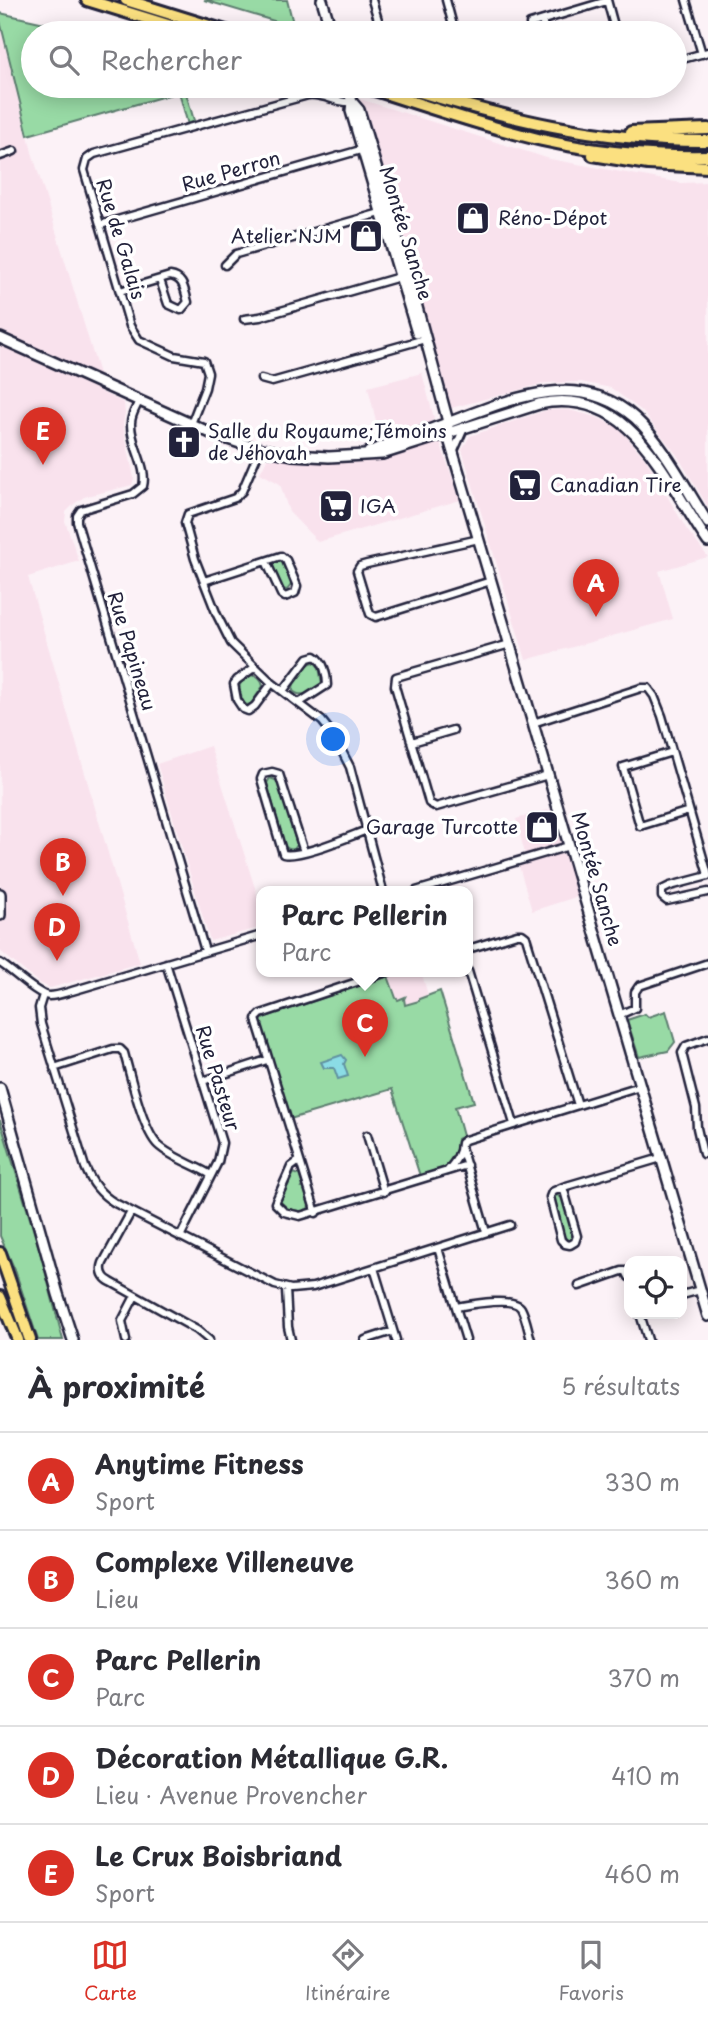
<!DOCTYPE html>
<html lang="fr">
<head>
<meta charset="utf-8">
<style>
	:root { --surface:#fff; --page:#f2f2f3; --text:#2b2b33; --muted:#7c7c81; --line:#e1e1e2; --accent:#d93025 }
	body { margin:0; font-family:"Playpen Sans",sans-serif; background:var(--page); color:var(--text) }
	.controls { position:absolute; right:21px; bottom:21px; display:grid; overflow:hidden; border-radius:14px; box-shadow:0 4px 18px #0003 }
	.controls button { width:63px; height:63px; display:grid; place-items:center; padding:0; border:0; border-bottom:2px solid var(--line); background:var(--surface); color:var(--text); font:35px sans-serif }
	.you { position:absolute; left:334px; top:740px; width:24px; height:24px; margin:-18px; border:5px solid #fff; border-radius:50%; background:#1a73e8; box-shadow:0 0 0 10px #1a73e833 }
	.badge { display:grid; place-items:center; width:46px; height:46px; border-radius:50%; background:var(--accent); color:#fff; font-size:23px; font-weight:700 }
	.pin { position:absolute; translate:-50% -58px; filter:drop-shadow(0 2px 4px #0008) }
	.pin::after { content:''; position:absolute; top:37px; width:24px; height:21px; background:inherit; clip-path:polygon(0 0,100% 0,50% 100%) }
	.popup { position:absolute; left:256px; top:886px; width:217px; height:91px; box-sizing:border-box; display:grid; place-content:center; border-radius:14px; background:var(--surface); filter:drop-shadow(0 2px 5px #0005); font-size:23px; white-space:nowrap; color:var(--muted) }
	.popup b { font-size:26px; color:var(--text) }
	.popup::after { content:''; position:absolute; left:50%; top:100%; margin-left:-14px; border:14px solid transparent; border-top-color:var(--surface) }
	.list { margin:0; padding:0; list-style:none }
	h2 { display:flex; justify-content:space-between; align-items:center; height:91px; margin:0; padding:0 28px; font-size:30px }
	h2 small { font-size:23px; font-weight:400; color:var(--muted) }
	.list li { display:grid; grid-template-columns:46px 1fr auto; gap:21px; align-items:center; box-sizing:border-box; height:98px; padding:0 28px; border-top:2px solid var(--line) }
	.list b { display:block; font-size:26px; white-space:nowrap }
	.list p { margin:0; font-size:23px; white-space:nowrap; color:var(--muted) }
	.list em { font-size:23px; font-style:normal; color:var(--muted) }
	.icon { flex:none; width:38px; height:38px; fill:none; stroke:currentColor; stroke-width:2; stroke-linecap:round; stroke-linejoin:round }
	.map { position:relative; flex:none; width:708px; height:1340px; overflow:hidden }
	.search { position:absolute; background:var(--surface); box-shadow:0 4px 18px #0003; left:21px; right:21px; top:21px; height:77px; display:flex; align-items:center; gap:18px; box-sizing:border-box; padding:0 24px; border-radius:38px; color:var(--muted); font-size:26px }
	.sheet { height:581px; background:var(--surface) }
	nav { display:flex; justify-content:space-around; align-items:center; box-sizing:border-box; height:98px; border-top:2px solid var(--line); background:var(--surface); font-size:19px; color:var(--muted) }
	nav a { display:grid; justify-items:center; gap:4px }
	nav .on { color:var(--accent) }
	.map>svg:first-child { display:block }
</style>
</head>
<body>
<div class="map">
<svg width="708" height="1340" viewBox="0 0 708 1340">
	<rect width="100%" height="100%" fill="#fcf2f7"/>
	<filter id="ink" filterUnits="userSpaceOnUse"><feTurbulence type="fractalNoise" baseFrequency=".0143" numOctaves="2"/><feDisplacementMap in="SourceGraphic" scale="14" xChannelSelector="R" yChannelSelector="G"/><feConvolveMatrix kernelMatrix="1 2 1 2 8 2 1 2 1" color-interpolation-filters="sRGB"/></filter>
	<g filter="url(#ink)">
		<!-- built -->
		<path fill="#f9e2ed" d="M0 21 32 152 100 377 95 389 124 403 125 413 123 425 134 478 132 485 84 497 74 504 66 512 65 521 79 561 28 577 140 963 50 988 39 983 0 951Z
			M360 99 550 159 681 183 708 182V507L677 455 642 411 611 388 581 382 545 383 451 408Z
			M422 373 434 418 429 424 381 442 368 387Z
			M547 410H569L596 417 618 427 645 458 687 530 708 557 659 571 673 619 526 660 462 450 470 436Z
			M440 442 460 500 318 542 289 512 280 484 260 473 268 457 305 462 375 460Z
			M210 746 262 910V927L210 941 157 764Z
			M552 809 562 842 558 844 525 854 516 819Z
			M560 854H564L567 856 579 896 532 911 519 866Z
			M405 971H421L428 995 440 991 444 1004 400 1008 388 976Z"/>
		<!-- green -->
		<path fill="#98daa5" stroke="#5d7e70" stroke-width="2" d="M204 0H287L294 27Z
			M0 13 89 33H33V86H210L186 93 195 124 188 125 179 92 28 135 0 21Z
			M280 559 283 561 291 585 287 590 282 589 275 577 272 564 274 560Z
			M314 662 319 667 322 684C315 691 301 699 293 691 292 681 305 664 314 662Z
			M251 675C257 676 262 680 263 686L251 704 247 705 243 703C239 686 235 685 251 675Z
			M270 778 278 781 297 845 293 851 285 847 267 783Z
			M388 976 396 998 398 1000 405 997 404 999 405 1005 419 1001V999L440 991 474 1102 455 1107 463 1136 457 1139 456 1154 448 1166 420 1176 392 1089 290 1119 261 1026 260 1022 263 1018Z
			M666 1011 675 1042 668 1051 639 1057 627 1020 645 1014 648 1017Z
			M0 1120 41 1255 63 1340H38L15 1270 0 1236Z
			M294 1173 299 1175 303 1186 302 1188H304L309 1205 308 1210 305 1212 289 1209 280 1202Z
			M557 1195 562 1198 573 1235 570 1241 565 1239 553 1198Z"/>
		<!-- water -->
		<path fill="#8bdce5" stroke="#6192a1" stroke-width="2" d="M342 1055 346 1060 344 1064 348 1076 338 1079 334 1068H324L321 1062Z"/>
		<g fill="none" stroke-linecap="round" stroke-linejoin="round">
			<!-- street casing -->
			<g stroke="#22223b" stroke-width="11">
				<path id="street" d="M372 0 382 33
					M446 0 455 33
					M607 0 616 33
					M686 0 702 54
					M542 21 546 33
					M531 33 530 24 607 1
					M675 61 708 52
					M0 156 14 151
					M100 225 364 149
					M225 265 236 254 384 212
					M120 291 170 276C184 278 184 289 188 302L181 310 168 304 160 280
					M244 319 260 317 403 276
					M261 379 272 382 425 339
					M139 401C136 408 131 415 131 423 130 445 148 466 143 486L133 494 81 510 77 516V522L205 951
					M191 424 205 388 208 373 204 361 174 356 139 340 130 326 84 170 87 159 94 154 308 95C324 93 337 104 352 102
					M260 449 242 491 235 498 188 514 185 523 195 559 217 615 231 643 272 683 322 721 334 736 350 767 383 891
					M453 453 464 428
					M479 539 367 564 360 566 357 571 370 614 376 617 491 581
					M204 581 281 556 286 560 297 586 295 593 285 597 281 594 266 561
					M510 644 396 677 395 686 428 799 429 803 436 807 548 775
					M255 667 237 680 234 684 237 700 243 709 248 711 255 706 272 683
					M283 691 308 658 315 656C324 661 327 675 327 685L299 703
					M533 723 641 688H648L654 696 662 716 708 875
					M412 742 453 730
					M672 752 623 767 640 826 689 811
					M304 852 279 774 272 772 263 774 261 779 283 854C300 858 348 837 367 830
					M708 876 670 886 662 890V897L667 901 708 892
					M416 891 569 846
					M468 949 517 934H522L526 937 578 1105
					M0 963C12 970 37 995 49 996 56 996 65 993 72 991L262 935
					M166 963 222 1143 218 1162 180 1237
					M468 971 514 1124
					M43 995 39 1008 41 1024 85 1167C92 1183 100 1194 115 1203L275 1285 291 1289 313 1287 510 1225
					M619 1015 635 1008V992L639 986 708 963
					M54 1068 113 1049H120L124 1053C130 1074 143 1131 158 1145 172 1158 195 1165 211 1175
					M203 1081 267 1060
					M367 1135 384 1192
					M462 1150 486 1232
					M703 1154 697 1128 696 1108 682 1053 686 1046 708 1038
					M299 1161 291 1167 275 1203 284 1212 300 1216 467 1165
					M448 1170C455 1162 461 1154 461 1143L465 1140 640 1086
					M563 1187 577 1236 575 1242 570 1245 565 1244 561 1240 550 1197 552 1192 563 1187 661 1158
					M131 1212 103 1263C100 1271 103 1278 111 1282L197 1330 209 1340
					M316 1213 256 1019 261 1014 390 971
					M438 1248 466 1340
					M374 1268 396 1340
					M579 1286 622 1271H626L629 1277
					M286 1289 288 1327 291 1340
					M682 1295 700 1290
					M456 1307C468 1305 514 1296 521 1308 526 1317 528 1330 531 1340
					M640 1314 648 1340
					M126 1340 122 1321 135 1296
					M365 1340 393 1331"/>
			</g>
			<!-- secondary casing -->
			<g stroke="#22223b" stroke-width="14">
				<path id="secondary" d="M322 0 332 33
					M347 86 352 102 351 111 360 141 417 333
					M352 102 359 110 408 274 447 418 449 439 708 1316
					M0 338 213 434 252 447 292 455 329 457 382 454 539 404C632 385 665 480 708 542
					M369 452C390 443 413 436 434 428 498 405 575 364 635 418 662 442 688 492 708 523
					M0 894V915
					M0 1088 58 1294 73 1340"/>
			</g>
			<!-- highway casing -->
			<g stroke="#22223b" stroke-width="16">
				<path id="highway" d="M87 0 194 33
					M126 0 232 33
					M362 86C421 104 481 126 542 140 596 152 653 157 708 156
					M400 86C504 118 599 142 708 141
					M631 132 708 129
					M593 155 648 164 708 167
					M0 1253 30 1340
					M0 1297 18 1340"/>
			</g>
			<!-- street -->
			<use href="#street" stroke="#fff" stroke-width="6"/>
			<!-- secondary -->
			<use href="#secondary" stroke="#fff" stroke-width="9"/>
			<!-- highway -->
			<use href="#highway" stroke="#fbe080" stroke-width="10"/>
		</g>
	</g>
	<!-- icons -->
	<defs>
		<g id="shop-square" transform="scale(1.75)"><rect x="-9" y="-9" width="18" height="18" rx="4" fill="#22223b" stroke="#fff"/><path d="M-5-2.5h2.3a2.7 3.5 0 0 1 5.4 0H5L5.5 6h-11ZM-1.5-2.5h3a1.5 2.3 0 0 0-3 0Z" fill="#fff"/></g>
		<g id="church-square" transform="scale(1.75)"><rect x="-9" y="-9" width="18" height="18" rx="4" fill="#22223b" stroke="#fff"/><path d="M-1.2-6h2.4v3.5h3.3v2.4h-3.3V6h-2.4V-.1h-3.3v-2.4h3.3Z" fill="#fff"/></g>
		<g id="supermarket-square" transform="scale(1.75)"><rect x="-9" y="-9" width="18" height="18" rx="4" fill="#22223b" stroke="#fff"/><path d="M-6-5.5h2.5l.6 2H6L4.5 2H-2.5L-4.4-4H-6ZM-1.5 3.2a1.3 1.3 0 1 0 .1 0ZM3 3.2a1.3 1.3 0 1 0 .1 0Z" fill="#fff"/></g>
	</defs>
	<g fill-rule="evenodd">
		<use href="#shop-square" x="473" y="218"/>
		<use href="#shop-square" x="366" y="236"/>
		<use href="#church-square" x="184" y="442"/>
		<use href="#supermarket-square" x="525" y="485"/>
		<use href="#supermarket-square" x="336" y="506"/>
		<use href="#shop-square" x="542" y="827"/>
	</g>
	<g text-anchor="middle" stroke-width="7" stroke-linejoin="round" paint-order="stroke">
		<!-- street labels -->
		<g font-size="19" fill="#22223b" stroke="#fff">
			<text transform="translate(231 171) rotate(-16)" y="7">Rue Perron</text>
			<text transform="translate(406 233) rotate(73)" y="7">Montée Sanche</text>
			<text transform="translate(121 239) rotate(73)" y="7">Rue de Galais</text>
			<text transform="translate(132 651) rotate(73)" y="7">Rue Papineau</text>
			<text transform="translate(597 879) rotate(74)" y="7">Montée Sanche</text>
			<text transform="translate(218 1078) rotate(73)" y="7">Rue Pasteur</text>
		</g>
		<!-- poi labels -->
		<g font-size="19" fill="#22223b" stroke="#fff" text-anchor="start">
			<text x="498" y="225">Réno-Dépot</text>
			<text x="342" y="243" text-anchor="end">Atelier NJM</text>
			<text x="208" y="438">Salle du Royaume;Témoins<tspan x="208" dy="22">de Jéhovah</tspan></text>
			<text x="550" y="492">Canadian Tire</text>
			<text x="360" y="513">IGA</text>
			<text x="518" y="834" text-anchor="end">Garage Turcotte</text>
		</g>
	</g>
</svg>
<div class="controls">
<button><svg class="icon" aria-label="locate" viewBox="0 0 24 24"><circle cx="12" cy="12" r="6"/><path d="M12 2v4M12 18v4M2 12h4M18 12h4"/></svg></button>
</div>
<div class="you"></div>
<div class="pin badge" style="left:596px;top:617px">A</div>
<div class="pin badge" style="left:63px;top:896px">B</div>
<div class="pin badge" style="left:365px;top:1057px">C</div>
<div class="popup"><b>Parc Pellerin</b>Parc</div>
<div class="pin badge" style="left:57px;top:961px">D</div>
<div class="pin badge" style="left:43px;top:465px">E</div>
<div class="search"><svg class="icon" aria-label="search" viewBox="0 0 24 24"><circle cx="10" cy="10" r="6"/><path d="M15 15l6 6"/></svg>Rechercher</div>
</div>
<section class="sheet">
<h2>À proximité<small>5 résultats</small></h2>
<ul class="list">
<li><span class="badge">A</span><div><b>Anytime Fitness</b><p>Sport</p></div><em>330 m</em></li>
<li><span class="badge">B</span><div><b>Complexe Villeneuve</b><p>Lieu</p></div><em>360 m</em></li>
<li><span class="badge">C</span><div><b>Parc Pellerin</b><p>Parc</p></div><em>370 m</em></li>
<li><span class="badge">D</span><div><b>Décoration Métallique G.R.</b><p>Lieu · Avenue Provencher</p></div><em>410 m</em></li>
<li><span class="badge">E</span><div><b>Le Crux Boisbriand</b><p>Sport</p></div><em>460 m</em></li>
</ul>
</section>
<nav>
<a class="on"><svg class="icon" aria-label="map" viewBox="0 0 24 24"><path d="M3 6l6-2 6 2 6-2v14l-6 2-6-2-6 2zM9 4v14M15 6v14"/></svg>Carte</a>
<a><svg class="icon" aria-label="directions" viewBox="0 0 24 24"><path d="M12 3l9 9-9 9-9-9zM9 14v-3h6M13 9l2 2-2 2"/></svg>Itinéraire</a>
<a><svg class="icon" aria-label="saved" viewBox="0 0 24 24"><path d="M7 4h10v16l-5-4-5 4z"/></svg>Favoris</a>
</nav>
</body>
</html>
